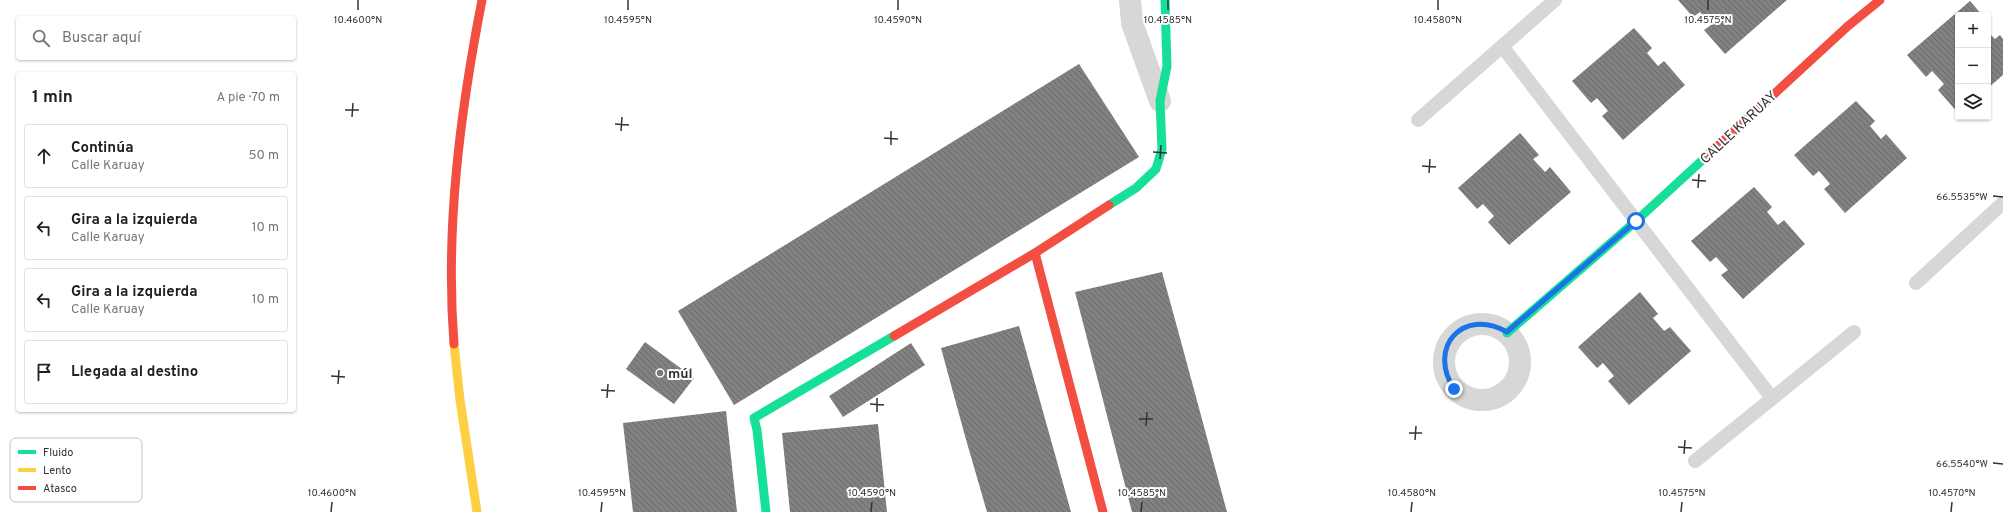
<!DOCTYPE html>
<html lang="es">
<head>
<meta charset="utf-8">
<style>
	:root { --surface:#fff; --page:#f6f6f6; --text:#202124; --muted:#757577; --line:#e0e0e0 }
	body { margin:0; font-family:Overpass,sans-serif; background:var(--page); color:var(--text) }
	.controls { position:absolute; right:12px; top:12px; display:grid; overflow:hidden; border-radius:4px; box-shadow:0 1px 3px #0004 }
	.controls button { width:36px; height:36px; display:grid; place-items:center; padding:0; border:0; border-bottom:1px solid var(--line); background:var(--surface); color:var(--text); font:20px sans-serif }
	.stop { position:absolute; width:12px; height:12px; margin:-9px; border:3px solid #1a73e8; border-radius:50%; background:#fff }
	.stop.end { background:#1a73e8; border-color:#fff; box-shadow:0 1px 4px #0008 }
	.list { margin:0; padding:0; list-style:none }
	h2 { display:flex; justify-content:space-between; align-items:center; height:52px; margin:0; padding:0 16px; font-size:17px }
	h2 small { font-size:13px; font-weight:400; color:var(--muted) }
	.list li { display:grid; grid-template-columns:26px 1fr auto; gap:12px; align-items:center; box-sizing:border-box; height:64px; margin:0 8px 8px; padding:0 8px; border:1px solid var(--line); border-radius:4px }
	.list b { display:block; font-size:15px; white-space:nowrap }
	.list p { margin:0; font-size:13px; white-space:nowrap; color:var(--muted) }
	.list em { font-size:13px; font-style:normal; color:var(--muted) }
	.icon { flex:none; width:22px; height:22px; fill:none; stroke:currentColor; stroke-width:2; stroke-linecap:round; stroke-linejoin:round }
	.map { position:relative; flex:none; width:2003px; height:512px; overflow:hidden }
	.search { position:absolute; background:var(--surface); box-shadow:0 1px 3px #0004; left:16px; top:16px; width:280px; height:44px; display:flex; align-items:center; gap:10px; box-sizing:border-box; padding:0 14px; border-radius:4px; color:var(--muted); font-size:15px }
	.panel { position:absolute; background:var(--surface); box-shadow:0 1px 3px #0004; left:16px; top:72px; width:280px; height:340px; border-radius:4px }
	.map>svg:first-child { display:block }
</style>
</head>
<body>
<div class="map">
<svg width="2003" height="512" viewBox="0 0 2003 512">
	<defs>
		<pattern id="building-back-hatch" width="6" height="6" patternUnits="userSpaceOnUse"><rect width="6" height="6" fill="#818181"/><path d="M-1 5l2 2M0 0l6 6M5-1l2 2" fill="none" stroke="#6a6a6a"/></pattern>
	</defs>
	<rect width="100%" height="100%" fill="#fff"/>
	<!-- building -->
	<path fill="url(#building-back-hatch)" d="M1678 0H1787L1725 54 1704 30 1711 25 1700 12 1693 17Z
		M1970 1 1982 15H1958V113L1938 90 1944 84 1932 71 1926 77 1907 55Z
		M1634 28 1652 48 1647 53 1658 66 1664 61 1685 85 1623 140 1602 116 1608 111 1597 98 1591 103 1572 81Z
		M1988 32 1995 39 2000 35 2003 39V75L1988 88Z
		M1079 64 1139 157 734 405 678 311Z
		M1856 101 1875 121 1870 126 1881 139 1886 134 1907 158 1845 213 1824 189 1830 184 1819 171 1813 176 1794 155Z
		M1520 133 1539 155 1533 159 1545 172 1550 167 1571 192 1509 245 1488 222 1494 216 1483 204 1477 209 1458 188Z
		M1754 187 1772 207 1767 212 1778 225 1784 220 1805 244 1743 299 1721 275 1728 270 1716 257 1710 262 1691 241Z
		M1162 272 1186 360 1227 512H1132L1075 292Z
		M1640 292 1658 314 1653 318 1664 331 1670 327 1691 351 1629 405 1608 381 1614 376 1603 363 1597 368 1578 347Z
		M1019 326 1056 458 1071 512H987L965 436 941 348Z
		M645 342 694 378 674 404 626 369Z
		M911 343 925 365 843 417 829 396Z
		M726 411 737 512H633L623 423Z
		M878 424 887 512H790L782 433Z"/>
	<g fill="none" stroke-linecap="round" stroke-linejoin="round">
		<!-- lane -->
		<path stroke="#d7d7d7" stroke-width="14" d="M1502 46 1772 398
			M1418 120 1555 0
			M1916 283 2003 203
			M1695 461 1854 332"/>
		<!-- street -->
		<path stroke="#d7d7d7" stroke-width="22" d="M1130 0 1132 23 1160 101
			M1444 362a38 38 0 1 1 76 0a38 38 0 1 1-76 0Z"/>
		<!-- fast -->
		<path stroke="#16e098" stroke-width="9" d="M1109 205 1136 188 1156 169 1162 149 1160 101 1167 66 1165 0
			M1507 333 1636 221 1709 154
			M766 512 757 430 754 418 894 336"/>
		<!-- slow -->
		<path stroke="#ffcf43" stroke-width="9" d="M454 344 460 400 477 512"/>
		<!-- jam -->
		<path stroke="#f24e42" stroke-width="9" d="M1709 154 1848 26 1880 0
			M1035 253 1103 512
			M894 336 1035 253 1109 205
			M454 344C445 229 460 113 482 0"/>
	</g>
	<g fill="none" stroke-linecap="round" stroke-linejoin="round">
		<!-- route -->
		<path stroke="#1a73e8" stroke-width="5" d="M1454 389C1427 347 1463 307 1507 332L1636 221"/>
	</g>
	<!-- ticks -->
	<path fill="none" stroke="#333" stroke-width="1.5" d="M358 10V0M628 10V0M898 10V0M1168 10V0M1438 10V0M1708 10V0M345 110H359M352 117 353 103M615 124 629 125M621 131 622 117M884 138 898 139M891 145V131M1153 152 1167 153M1160 159 1161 145M1422 166 1436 167M1429 173 1430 159M1692 180 1706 181M1698 188 1699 174M1993 196 2003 197M331 376 345 377M338 384 339 370M601 390 615 391M607 398 608 384M870 404 884 405M877 412V398M1139 419H1153M1146 426 1147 412M1409 433H1422M1415 440 1416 426M1678 447 1692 448M1684 454 1685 440M1993 463 2003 464M331 512 332 502M601 512 602 502M871 512 872 502M1141 512 1142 502M1411 512 1412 502M1681 512 1682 502M1951 512 1952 502"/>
	<!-- markers -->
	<circle fill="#7a7a7a" stroke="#fff" stroke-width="1.5" cx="660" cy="373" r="4"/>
	<g text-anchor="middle" stroke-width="4" stroke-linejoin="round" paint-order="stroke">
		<!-- street labels -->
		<g font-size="14" fill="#333" stroke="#fff">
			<text transform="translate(1738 127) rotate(-43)" y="5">CALLE KARUAY</text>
		</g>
		<!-- poi labels -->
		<g font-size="14" font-weight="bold" fill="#333" stroke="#fff" text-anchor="start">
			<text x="668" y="378">múl</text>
		</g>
	</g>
	<!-- legend -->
	<rect x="10" y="438" width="132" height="64" rx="6" fill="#fff" stroke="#c2c2c2" stroke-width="1"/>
	<rect x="18" y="450" width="18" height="4" fill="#16e098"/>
	<rect x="18" y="468" width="18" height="4" fill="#ffcf43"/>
	<rect x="18" y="486" width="18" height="4" fill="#f24e42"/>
	<g font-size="11" fill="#333">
		<text x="43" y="456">Fluido</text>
		<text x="43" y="474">Lento</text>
		<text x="43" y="492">Atasco</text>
	</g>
	<g font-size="10" text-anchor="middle" fill="#333" stroke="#fff" stroke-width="4" stroke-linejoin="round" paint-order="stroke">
		<text x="358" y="23">10.4600°N</text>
		<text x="628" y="23">10.4595°N</text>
		<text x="898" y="23">10.4590°N</text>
		<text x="1168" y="23">10.4585°N</text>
		<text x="1438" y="23">10.4580°N</text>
		<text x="1708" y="23">10.4575°N</text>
		<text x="1962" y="200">66.5535°W</text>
		<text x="1962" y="467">66.5540°W</text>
		<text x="332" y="496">10.4600°N</text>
		<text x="602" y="496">10.4595°N</text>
		<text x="872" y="496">10.4590°N</text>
		<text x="1142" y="496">10.4585°N</text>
		<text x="1412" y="496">10.4580°N</text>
		<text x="1682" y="496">10.4575°N</text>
		<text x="1952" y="496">10.4570°N</text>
	</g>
</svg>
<div class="controls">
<button>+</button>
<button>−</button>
<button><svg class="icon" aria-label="layers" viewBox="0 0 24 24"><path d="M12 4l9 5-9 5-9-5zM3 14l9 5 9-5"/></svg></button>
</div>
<div class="stop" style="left:1636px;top:221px"></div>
<div class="stop end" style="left:1454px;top:389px"></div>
<div class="search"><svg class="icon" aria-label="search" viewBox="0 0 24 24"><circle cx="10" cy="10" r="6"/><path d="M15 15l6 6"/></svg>Buscar aquí</div>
<section class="panel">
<h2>1 min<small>A pie · 70 m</small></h2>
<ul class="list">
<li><svg class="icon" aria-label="ahead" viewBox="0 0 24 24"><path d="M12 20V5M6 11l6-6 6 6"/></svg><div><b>Continúa</b><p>Calle Karuay</p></div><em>50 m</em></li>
<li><svg class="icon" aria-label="left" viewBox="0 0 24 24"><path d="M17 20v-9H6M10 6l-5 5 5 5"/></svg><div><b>Gira a la izquierda</b><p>Calle Karuay</p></div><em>10 m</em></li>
<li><svg class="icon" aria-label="left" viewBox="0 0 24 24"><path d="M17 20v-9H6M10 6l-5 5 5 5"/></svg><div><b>Gira a la izquierda</b><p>Calle Karuay</p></div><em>10 m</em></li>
<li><svg class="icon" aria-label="arrive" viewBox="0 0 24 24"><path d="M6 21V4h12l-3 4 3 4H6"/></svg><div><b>Llegada al destino</b></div></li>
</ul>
</section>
</div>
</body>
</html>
